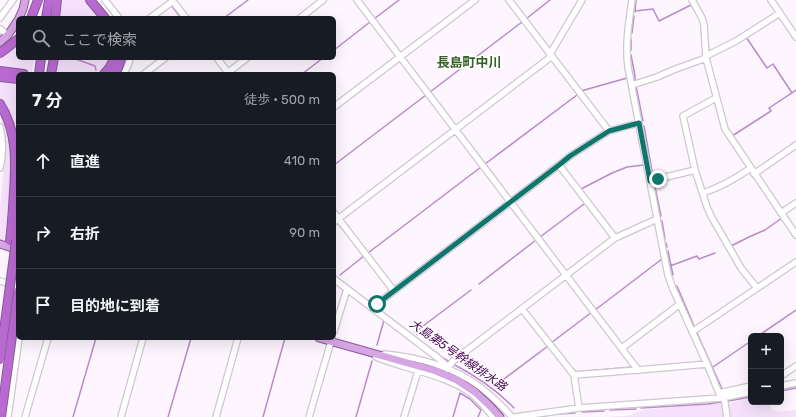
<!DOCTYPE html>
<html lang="ja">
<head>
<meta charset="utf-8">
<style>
	:root { --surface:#171b24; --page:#20242c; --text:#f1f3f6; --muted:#9ea1a6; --line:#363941 }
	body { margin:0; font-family:Rubik,"Noto Sans JP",sans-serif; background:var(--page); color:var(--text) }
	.controls { position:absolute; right:12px; bottom:12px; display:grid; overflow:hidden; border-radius:6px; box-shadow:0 4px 16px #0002 }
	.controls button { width:36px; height:36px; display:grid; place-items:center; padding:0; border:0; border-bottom:1px solid var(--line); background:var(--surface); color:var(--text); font:20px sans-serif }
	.stop { position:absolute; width:12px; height:12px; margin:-9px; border:3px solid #0f766e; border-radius:50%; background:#fff }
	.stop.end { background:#0f766e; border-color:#fff; box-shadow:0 1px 4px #0008 }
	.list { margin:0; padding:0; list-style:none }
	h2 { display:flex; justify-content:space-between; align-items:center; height:52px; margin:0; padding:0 16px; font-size:17px }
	h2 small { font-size:13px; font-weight:400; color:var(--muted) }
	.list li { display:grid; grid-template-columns:26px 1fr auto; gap:12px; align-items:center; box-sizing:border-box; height:72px; padding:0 16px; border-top:1px solid var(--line) }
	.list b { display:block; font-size:15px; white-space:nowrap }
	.list em { font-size:13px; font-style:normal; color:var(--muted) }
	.icon { flex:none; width:22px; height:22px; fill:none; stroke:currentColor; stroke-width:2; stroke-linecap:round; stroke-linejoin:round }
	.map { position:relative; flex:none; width:796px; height:417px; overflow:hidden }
	.search { position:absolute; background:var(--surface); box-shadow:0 4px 16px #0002; left:16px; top:16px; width:320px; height:44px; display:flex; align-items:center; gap:10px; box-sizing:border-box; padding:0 14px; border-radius:6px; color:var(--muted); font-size:15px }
	.panel { position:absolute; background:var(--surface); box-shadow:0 4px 16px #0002; left:16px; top:72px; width:320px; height:268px; border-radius:6px }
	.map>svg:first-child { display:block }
</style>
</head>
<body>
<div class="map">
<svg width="796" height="417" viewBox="0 0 796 417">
	<rect width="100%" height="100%" fill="#fdf6ff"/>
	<!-- green -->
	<path fill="#f5e1fb" d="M62 0H86L101 18H60Z
		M18 43V58H34L32 72 0 68V56Z
		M58 58H110C107 65 104 71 97 74H56Z
		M0 80 18 82V176L6 108 0 100Z
		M0 111 9 134 10 165V190L4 242 0 240V208L5 153 4 133 0 117Z
		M751 398V402H770L772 410 777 412 796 410V417H730L728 404 729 403Z
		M721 403H723L724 417H608L631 415 641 410Z"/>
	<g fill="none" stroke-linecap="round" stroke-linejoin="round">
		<!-- stream -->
		<path stroke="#ba89ca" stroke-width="1.5" d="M171 5 181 18
			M635 11 653 9 659 21 691 5
			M635 12 636 0
			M224 18 248 0
			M374 19 399 0
			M526 19 550 0
			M632 33 634 16
			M746 37 767 68 773 64 792 93
			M334 50 370 22
			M631 50V39
			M631 55 635 76V82
			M73 58 95 66 96 70
			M149 74 170 58
			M302 74 323 58
			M636 86 643 121
			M581 91 627 78
			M430 92 522 22
			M644 126 652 171
			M732 136 771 111 769 108 796 90
			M485 164 577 95
			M334 165 426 95
			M654 182 661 216
			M584 194 581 189 612 173 627 167 644 165
			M662 221 665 239
			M540 237 584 204
			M666 243 667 247
			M731 246 749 237 765 230 782 218
			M668 251 673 275
			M368 253 481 167
			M670 266 697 256 699 259 715 253
			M334 275 443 358 450 362
			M340 275 364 256
			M479 284 536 240
			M677 286 694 326
			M595 310 662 259
			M415 332 471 290
			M697 333 722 389
			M758 336 796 310
			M551 343 592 312
			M377 345 384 320
			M453 364C476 376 496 389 514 408
			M713 367 751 341
			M575 372 633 367
			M496 385 548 346
			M781 391 796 388
			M728 401 751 397
			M641 408 708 404 721 402
			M610 410 636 409
			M582 412 604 411
			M559 414 575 413
			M73 417 96 338
			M168 417 191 338
			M263 417 285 338
			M356 417 372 361
			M453 417 460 393 470 399 481 410 478 417
			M540 417 549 415"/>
		<!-- minor casing -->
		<g stroke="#cec7d0" stroke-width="8">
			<path id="minor" d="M105 0 119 18
				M172 0 186 18
				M357 0 638 370
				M509 0 609 131
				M632 0C629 22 625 44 628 67L664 255 668 275 673 289 707 364 721 398
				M692 0 702 18 704 25 706 58 725 129 796 235
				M771 0 796 37
				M0 18 13 0
				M150 18 173 1
				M300 18 323 0
				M0 29 8 35
				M550 54 582 0
				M706 56 736 41 780 13
				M217 58 229 74
				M124 74 129 63 130 58
				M144 74 165 58
				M226 74 247 58
				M632 85 657 77 673 70 706 58
				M716 98 683 116 695 170 707 207 711 216 741 268 757 288
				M334 107 475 0
				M0 127C3 140 3 155 0 168
				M559 165 570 156 609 131 639 123
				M754 174 796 145
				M650 181 695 170
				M703 193C721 187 735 179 751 168
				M334 213 394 291
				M781 213 796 203
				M334 222 552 56
				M334 279 438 358 448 367
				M0 281 18 286
				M373 309 377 304 559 165 615 238
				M522 309 574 375 579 408
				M334 331 347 289
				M692 332 796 262
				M622 348 680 304
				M384 354C417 357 453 367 480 387 492 396 502 406 512 417
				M376 357C386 361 396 364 406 367 429 374 453 380 472 394 480 401 487 409 493 417
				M447 369 453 361 615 238 657 219
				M574 375 638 370 707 364
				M781 376 796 366
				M781 386 796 383
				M719 393 751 386
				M724 397 727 417
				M8 417 19 338
				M25 417 48 338
				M121 417 143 338
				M216 417 238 338
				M309 417 332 338
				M404 417 418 371
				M515 417 579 408 721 398 751 392"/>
		</g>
		<!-- major casing -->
		<g stroke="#8b579b" stroke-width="9">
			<path id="major" d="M19 18 23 9 25 0
				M0 42 8 35 18 20
				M0 244 18 250
				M319 338 436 371 457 380 475 392 490 406 500 417"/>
		</g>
		<!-- highway casing -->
		<g stroke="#8b579b" stroke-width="10">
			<path id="highway" d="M90 0 105 18
				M31 18 38 0
				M46 18 49 0
				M55 18 57 0
				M0 53 7 48 18 39
				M0 71 24 74
				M39 74 41 58
				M51 74 54 58
				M104 74C109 69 112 65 114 58
				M113 74 118 68 121 58
				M0 77 18 79
				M0 104C17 131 16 161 14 191 13 208 12 224 10 241
				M16 241 18 224"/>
		</g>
		<!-- minor -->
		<use href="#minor" stroke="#fff" stroke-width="5.5"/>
		<!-- major -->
		<use href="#major" stroke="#d5a6e3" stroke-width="7"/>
		<!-- highway -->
		<use href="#highway" stroke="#b96ad1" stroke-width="8"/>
		<!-- highway-bridge casing -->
		<g stroke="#8b579b" stroke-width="10" stroke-linecap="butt">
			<path id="highway-bridge" d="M0 360 16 241
				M1 417 18 292"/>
		</g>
		<!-- highway-bridge -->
		<use href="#highway-bridge" stroke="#b96ad1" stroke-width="8"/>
	</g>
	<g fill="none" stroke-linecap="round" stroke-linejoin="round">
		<!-- route -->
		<path stroke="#0f766e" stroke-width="5" d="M377 304 559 165 570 156 609 131 639 123 650 181 658 179"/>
	</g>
	<g text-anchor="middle" stroke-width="3" stroke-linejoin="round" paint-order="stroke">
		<!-- water labels -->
		<g font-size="12" font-style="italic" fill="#440154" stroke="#fff">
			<text transform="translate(458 355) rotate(35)" y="4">大島第5号幹線排水路</text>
		</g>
		<!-- quarter labels -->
		<g font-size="13" font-weight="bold" fill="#366026" stroke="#fff">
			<text x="469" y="67">長島町中川</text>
		</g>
	</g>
</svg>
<div class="controls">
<button>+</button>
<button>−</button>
</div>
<div class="stop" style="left:377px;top:304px"></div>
<div class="stop end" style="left:658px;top:179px"></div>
<div class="search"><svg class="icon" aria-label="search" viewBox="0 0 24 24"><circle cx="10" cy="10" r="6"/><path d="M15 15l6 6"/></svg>ここで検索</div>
<section class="panel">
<h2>7 分<small>徒歩 · 500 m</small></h2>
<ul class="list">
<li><svg class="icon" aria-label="ahead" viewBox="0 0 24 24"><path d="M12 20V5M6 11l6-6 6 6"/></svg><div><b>直進</b></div><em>410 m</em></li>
<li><svg class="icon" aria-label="right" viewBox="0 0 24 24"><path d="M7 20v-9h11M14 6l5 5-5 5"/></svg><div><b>右折</b></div><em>90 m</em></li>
<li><svg class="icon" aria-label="arrive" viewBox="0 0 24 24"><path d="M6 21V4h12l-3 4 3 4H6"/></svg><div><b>目的地に到着</b></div></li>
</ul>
</section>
</div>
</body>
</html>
